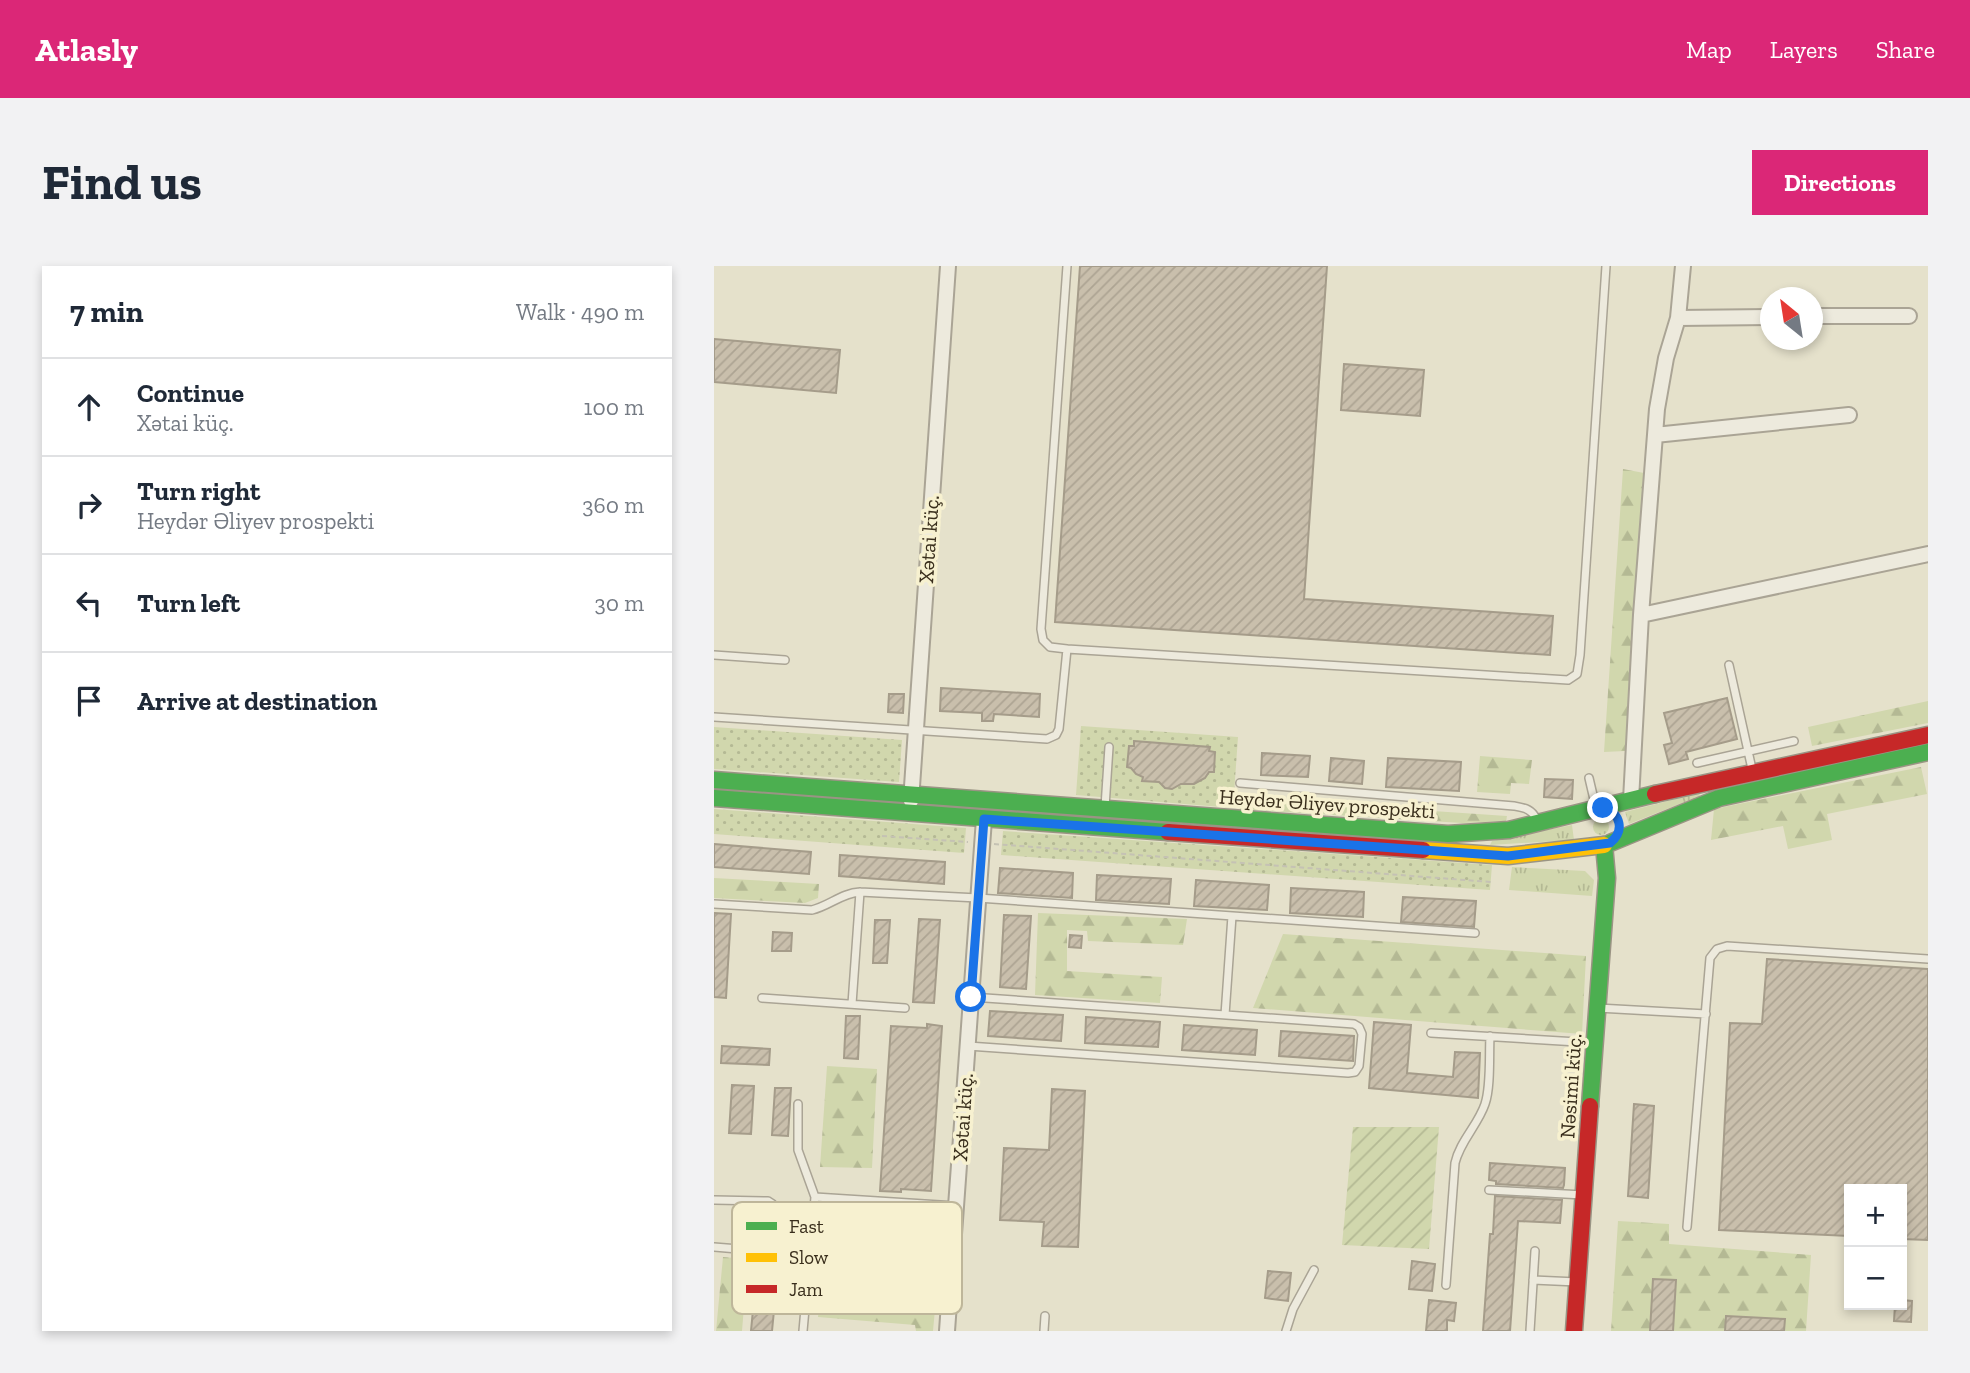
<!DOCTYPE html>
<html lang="en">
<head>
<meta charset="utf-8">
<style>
	:root { --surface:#fff; --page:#f2f2f3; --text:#1f2937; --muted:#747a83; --line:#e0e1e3; --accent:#db2777 }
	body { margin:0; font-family:"Zilla Slab",serif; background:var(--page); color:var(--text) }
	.controls { position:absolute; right:21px; bottom:21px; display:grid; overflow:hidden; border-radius:0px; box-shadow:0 4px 10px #0003 }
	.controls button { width:63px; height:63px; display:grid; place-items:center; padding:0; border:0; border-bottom:2px solid var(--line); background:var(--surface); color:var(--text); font:35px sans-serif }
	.compass { position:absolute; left:1046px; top:21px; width:63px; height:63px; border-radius:50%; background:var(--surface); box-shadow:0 4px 10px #0003; rotate:330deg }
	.stop { position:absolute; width:21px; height:21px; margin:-16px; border:5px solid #1a73e8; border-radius:50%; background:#fff }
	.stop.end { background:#1a73e8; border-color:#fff; box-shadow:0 2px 7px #0008 }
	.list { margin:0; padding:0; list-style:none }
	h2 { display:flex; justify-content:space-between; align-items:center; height:91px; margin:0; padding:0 28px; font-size:30px }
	h2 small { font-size:23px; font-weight:400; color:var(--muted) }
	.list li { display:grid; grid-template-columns:46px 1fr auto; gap:21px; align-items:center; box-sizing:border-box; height:98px; padding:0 28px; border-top:2px solid var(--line) }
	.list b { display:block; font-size:26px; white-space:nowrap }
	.list p { margin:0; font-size:23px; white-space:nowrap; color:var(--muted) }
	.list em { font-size:23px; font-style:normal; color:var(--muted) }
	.icon { flex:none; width:38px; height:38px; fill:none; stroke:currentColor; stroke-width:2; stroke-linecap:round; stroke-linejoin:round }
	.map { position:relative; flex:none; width:1214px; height:1065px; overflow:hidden; border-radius:0px }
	header { display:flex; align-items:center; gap:42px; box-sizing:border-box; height:98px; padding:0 35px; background:var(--accent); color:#fff }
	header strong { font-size:33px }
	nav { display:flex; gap:38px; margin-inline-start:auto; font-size:24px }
	.intro { display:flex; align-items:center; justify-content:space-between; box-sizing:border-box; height:168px; padding:0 42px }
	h1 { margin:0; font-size:49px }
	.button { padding:18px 32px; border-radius:0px; background:var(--accent); color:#fff; font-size:24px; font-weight:700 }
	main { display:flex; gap:42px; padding:0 42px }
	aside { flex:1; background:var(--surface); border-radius:0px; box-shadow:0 4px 10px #0003 }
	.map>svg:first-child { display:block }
</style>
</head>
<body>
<header>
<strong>Atlasly</strong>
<nav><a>Map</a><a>Layers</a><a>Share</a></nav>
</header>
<div class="intro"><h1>Find us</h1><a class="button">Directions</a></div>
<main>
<aside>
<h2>7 min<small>Walk · 490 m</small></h2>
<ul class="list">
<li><svg class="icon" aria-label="ahead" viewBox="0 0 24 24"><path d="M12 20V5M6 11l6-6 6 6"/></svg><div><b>Continue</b><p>Xətai küç.</p></div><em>100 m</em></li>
<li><svg class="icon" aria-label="right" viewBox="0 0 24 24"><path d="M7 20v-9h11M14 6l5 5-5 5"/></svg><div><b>Turn right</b><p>Heydər Əliyev prospekti</p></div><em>360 m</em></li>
<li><svg class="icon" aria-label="left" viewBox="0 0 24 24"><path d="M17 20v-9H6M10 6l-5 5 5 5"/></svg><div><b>Turn left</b></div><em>30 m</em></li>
<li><svg class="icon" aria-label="arrive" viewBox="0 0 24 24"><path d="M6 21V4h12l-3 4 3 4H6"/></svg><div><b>Arrive at destination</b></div></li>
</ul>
</aside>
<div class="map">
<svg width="1214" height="1065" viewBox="0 0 1214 1065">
	<defs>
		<pattern id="grass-tufts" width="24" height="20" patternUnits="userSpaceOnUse" patternTransform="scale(1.75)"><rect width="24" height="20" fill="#d1d7ad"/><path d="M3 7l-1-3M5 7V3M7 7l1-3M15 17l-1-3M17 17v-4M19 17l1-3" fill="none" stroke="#b4b994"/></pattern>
		<pattern id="forest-firs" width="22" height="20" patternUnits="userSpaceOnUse" patternTransform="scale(1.75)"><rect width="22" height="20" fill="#d1d7ad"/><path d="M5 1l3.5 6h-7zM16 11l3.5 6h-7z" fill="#b4b994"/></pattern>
		<pattern id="park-dots" width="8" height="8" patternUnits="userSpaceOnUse" patternTransform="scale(1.75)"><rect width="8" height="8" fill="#d1d7ad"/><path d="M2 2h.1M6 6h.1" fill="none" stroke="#b4b994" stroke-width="1.8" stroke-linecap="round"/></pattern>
		<pattern id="garden-furrows" width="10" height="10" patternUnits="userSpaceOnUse" patternTransform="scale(1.75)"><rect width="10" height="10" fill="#d1d7ad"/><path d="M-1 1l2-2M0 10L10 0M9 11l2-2" fill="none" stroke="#b4b994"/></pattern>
		<pattern id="building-hatch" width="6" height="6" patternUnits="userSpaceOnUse" patternTransform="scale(1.75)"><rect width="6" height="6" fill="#c9bfac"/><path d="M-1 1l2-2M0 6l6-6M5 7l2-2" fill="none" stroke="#ada493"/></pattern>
	</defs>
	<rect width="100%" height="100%" fill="#e5e1cb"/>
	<!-- grass -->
	<path fill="url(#grass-tufts)" d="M985 527 986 530 915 558 911 546Z
		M879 561a8 8 0 1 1 16 0a8 8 0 1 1-16 0Z
		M858 559 860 574 776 579 778 575Z
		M798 601 871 605 880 614 878 630 795 624Z"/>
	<!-- forest -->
	<path fill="url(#forest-firs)" d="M909 203 930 207 911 485 890 486Z
		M1214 435V457L1098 480 1094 461Z
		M766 490 818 494 815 518 797 517 796 528 763 526Z
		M1207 501 1213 528 1113 548 1118 574 1074 583 1069 560 997 574 1000 543Z
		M528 532 793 550 792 555 748 557 526 543Z
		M0 612 105 618 104 632 91 637 0 632Z
		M324 647 473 653 469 679 374 675 373 665 353 664V705L448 711 446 737 321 729Z
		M569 668 872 690 868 768 539 742Z
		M113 800 163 803 158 902 106 901Z
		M114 941 178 944 171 1040H205L212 945 230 947 219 1065H202L201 1059 104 1051Z
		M904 955 955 958V978L1097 989 1092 1065H897Z
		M9 991 34 993 28 1065H2Z"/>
	<!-- park -->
	<path fill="url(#park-dots)" d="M367 460 524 471 519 542 362 529Z
		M0 461 188 474 185 516 0 503Z
		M0 543 252 562 250 587 0 568Z
		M289 565 778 599 776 624 287 589Z"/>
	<!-- garden -->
	<path fill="url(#garden-furrows)" d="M639 861H725L715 983 628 979Z"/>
	<!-- building -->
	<path fill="url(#building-hatch)" stroke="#a59c8a" stroke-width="2" d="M366 0H613L590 333 839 350 836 389 341 356Z
		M0 73 126 84 122 127 0 116Z
		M630 98 710 104 706 150 627 144Z
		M227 422 326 428 325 451 280 448 279 455H268V447L226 445Z
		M175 428H190L189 447 174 446Z
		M1013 432 1023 473 972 486 974 493 955 498 950 479 958 477 950 447Z
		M420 475 496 481 495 485 501 486 500 506H495L491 512 480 518H467L458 523 451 522 445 516 428 515 429 511 422 508 417 502 413 501 415 480H420Z
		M548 487 596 490 594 511 547 509Z
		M617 492 650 495 648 518 615 515Z
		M674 492 747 496 745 525 672 521Z
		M831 513 859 514 858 533 830 531Z
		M0 578 97 586 95 608 0 601Z
		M126 589 231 596 230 618 125 610Z
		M286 602 359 607 358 632 284 627Z
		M383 609 457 613 455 638 382 634Z
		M482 614 555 619 553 644 480 640Z
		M577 622 650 626 649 651 576 647Z
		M689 631 762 635 760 661 687 656Z
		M0 647 17 648 12 732 0 731Z
		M290 649 317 650 312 723 286 721Z
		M205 653 226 654 220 737 199 736Z
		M161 654H176L173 697H159Z
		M59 666 78 667 77 685H58Z
		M356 669 368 670 367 682 355 681Z
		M1053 693 1214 703V974L1188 973V923H1135V970L1005 964 1016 757 1048 758Z
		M276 745 349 749 347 775 274 770Z
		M132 750H146L144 793 130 792Z
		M372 751 446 756 444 781 371 777Z
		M660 756 697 759 693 807 739 811 741 786 766 787 764 832 655 822Z
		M213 758 228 760 217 925 187 923V926L166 925 177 760 213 762Z
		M470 759 543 764 541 789 468 784Z
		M567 765 640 770 639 795 565 790Z
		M8 780 56 783 55 799 7 797Z
		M18 819 40 820 37 868 15 867Z
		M61 822H77L74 870 58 869Z
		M338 823 371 825 364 981 328 980 330 956 286 954 290 882 335 884Z
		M920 838 940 840 934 932 914 930Z
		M776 897 851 902 850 919 849 922 782 918V915L775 914Z
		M781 930 848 934 846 957 804 955 796 1065H769L776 968H779Z
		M44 991 65 993 58 1065H37Z
		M698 995 721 998 718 1025 695 1023Z
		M554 1005 577 1007 574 1035 551 1032Z
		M939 1013 962 1014 959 1065H936Z
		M715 1034 742 1037 740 1055 733 1054V1065H712Z
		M1188 1034 1198 1035 1197 1056 1180 1055 1181 1039H1188Z
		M1012 1050 1071 1053 1070 1065H1011Z"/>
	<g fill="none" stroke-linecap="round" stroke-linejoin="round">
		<!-- lane casing -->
		<g stroke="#aaa495" stroke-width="10">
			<path id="lane" d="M353 383 336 381 329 374 327 363 353 0
				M0 389 71 394
				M1015 399 1038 503
				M0 451 333 473 342 469 345 463 353 383 854 414 863 408 866 389 892 0
				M983 497 1080 475
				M875 512 882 542
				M526 517 800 540C811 542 818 543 823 554
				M391 541 395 481
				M0 638 98 644C115 640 128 627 146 626L264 632 761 667
				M48 732 191 742
				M138 738 146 626
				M884 742 992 748
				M511 749 518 650
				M717 767 880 777
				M254 780 634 807 641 806 645 800 648 768 645 761 640 758 257 731
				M84 838V884L101 931
				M775 924 869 929
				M0 934 54 935C72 944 68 968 69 986
				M973 961 996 692 1003 683 1013 680 1214 693
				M0 981 97 989
				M819 1014 863 1016
				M732 1019 741 897C746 875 764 859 771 838 777 821 775 789 776 770
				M89 1065 101 931 242 940
				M330 1065 331 1050
				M572 1065 579 1043 600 1004
				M816 1065 821 985"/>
		</g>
		<!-- street casing -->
		<g stroke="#aaa495" stroke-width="18">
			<path id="street" d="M1098 50H1195
				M964 52 1056 51
				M941 169 1135 149
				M927 349 1214 288
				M917 534 927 349 943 143 952 92 964 52 969 0
				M197 535 234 0
				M233 1065 270 553"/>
		</g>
		<!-- fast casing -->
		<g stroke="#9a9484" stroke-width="19">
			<path id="fast" d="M0 514 734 568 795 564 941 528
				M0 532 454 566
				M896 577 1005 532 1214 486
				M876 840 893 612 890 579"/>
		</g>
		<!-- slow casing -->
		<g stroke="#9a9484" stroke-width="19">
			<path id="slow" d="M709 584 794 590 890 579"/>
		</g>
		<!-- jam casing -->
		<g stroke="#9a9484" stroke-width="19">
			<path id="jam" d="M941 528 1214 469
				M454 566 709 584
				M860 1065 876 840"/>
		</g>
		<!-- path -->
		<path stroke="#c5c2b4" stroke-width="2" stroke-dasharray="5 3.5" stroke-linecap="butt" d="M168 570 254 576
			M280 578 777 616"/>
		<!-- lane -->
		<use href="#lane" stroke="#edeadd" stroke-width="7"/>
		<!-- street -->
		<use href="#street" stroke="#edeadd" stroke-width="14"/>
		<!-- fast -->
		<use href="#fast" stroke="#4caf50" stroke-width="16"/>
		<!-- slow -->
		<use href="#slow" stroke="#ffc107" stroke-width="16"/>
		<!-- jam -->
		<use href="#jam" stroke="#c62828" stroke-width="16"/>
	</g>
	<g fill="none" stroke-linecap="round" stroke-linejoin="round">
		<!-- route -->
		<path stroke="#1a73e8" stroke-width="9" d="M257 731 270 553 794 590 896 577C911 565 907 547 889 542"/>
	</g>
	<g text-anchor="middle" stroke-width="7" stroke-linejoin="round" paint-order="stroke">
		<!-- street labels -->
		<g font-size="21" fill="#392e1c" stroke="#f7f1d0">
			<text transform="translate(215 273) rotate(-86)" y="7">Xətai küç.</text>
			<text transform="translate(613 538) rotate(4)" y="7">Heydər Əliyev prospekti</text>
			<text transform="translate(857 820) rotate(-86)" y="7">Nəsimi küç.</text>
			<text transform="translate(249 851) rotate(-86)" y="7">Xətai küç.</text>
		</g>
	</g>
	<!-- legend -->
	<rect x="18" y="936" width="230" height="112" rx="10" fill="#f7f1d0" stroke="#beb69a" stroke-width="2"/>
	<rect x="32" y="956" width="31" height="8" fill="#4caf50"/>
	<rect x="32" y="987" width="31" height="9" fill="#ffc107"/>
	<rect x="32" y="1019" width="31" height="8" fill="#c62828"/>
	<g font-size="19" fill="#392e1c">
		<text x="75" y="967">Fast</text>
		<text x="75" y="998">Slow</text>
		<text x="75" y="1030">Jam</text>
	</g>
</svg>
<div class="controls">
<button>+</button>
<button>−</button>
</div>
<svg class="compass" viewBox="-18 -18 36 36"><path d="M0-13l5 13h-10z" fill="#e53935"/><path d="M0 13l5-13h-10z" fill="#747a83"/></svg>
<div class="stop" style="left:257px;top:731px"></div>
<div class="stop end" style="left:889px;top:542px"></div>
</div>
</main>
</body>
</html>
